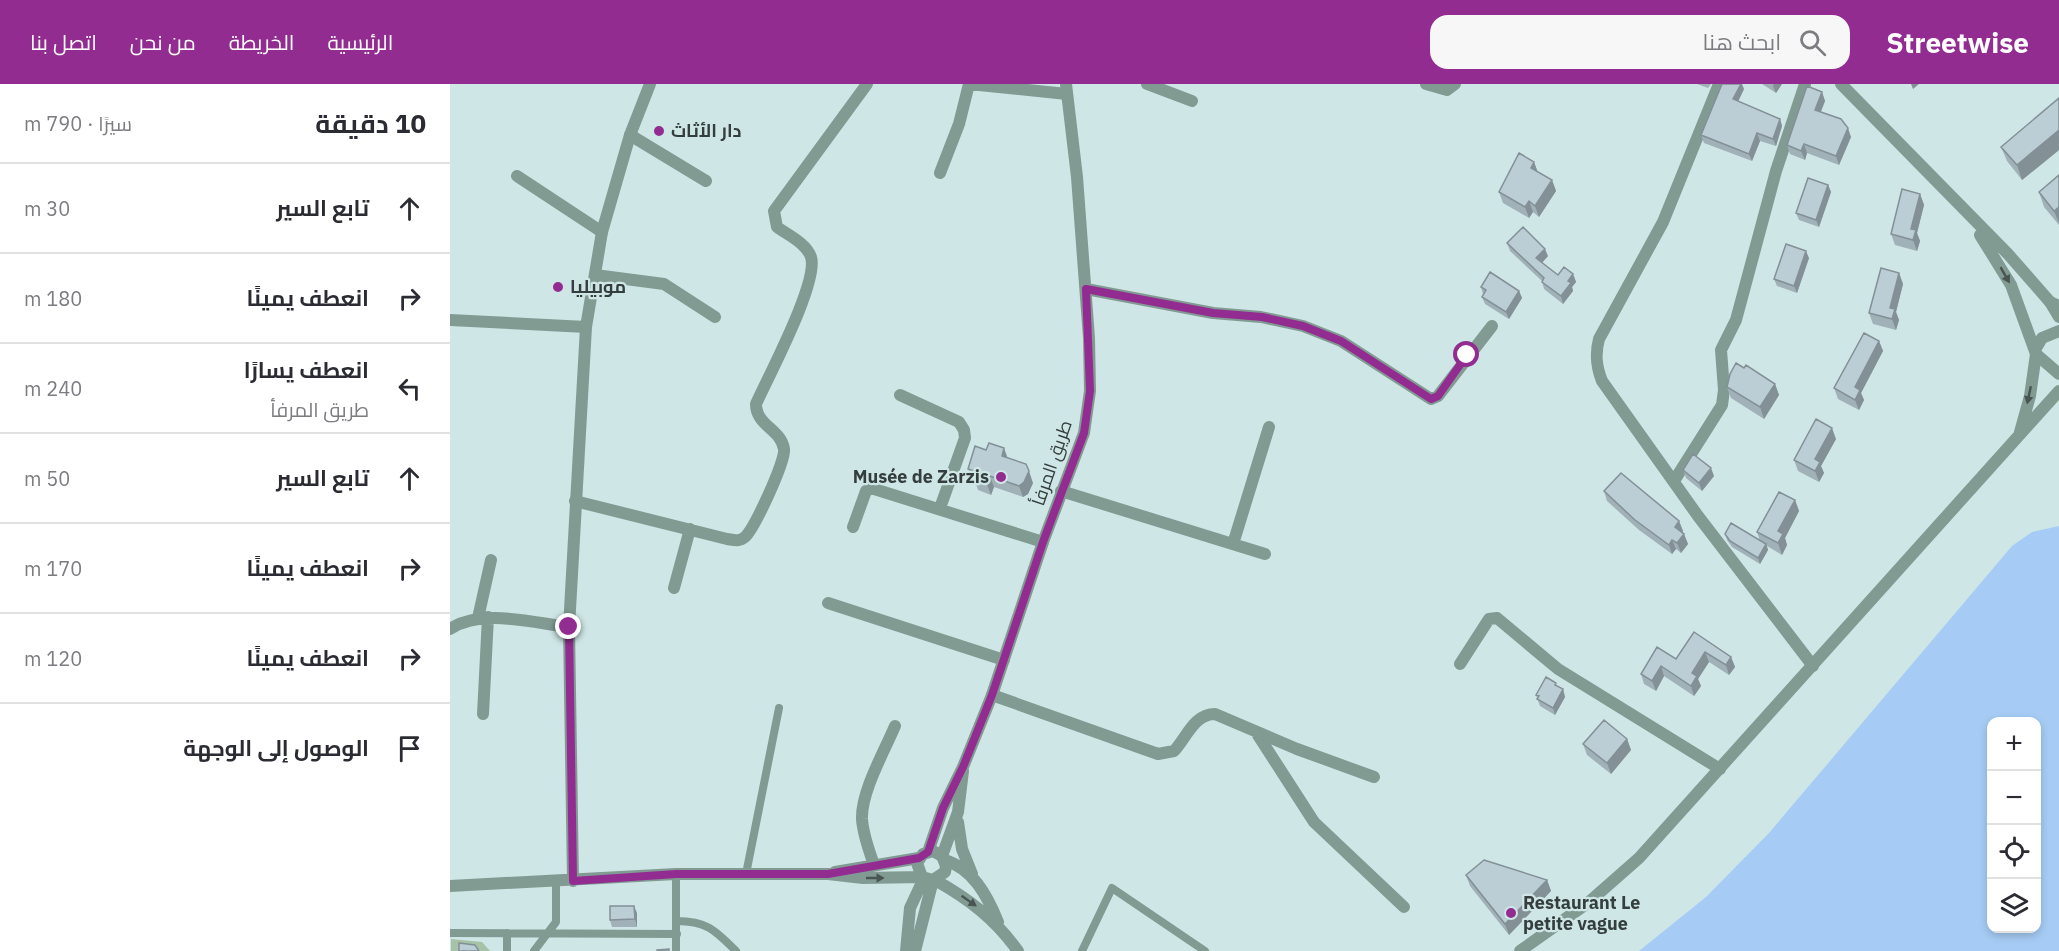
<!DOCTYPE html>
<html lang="ar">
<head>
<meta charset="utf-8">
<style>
	:root { --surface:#fff; --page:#f7f7f7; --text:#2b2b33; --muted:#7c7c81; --line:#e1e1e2; --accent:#932c91 }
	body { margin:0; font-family:"IBM Plex Sans",Cairo,sans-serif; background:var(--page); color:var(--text); direction:rtl }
	.controls { position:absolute; right:18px; bottom:18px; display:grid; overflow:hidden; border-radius:12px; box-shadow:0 3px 9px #0003 }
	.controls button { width:54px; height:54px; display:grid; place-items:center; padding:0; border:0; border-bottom:2px solid var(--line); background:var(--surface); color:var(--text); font:30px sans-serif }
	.stop { position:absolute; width:18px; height:18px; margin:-14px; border:4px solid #932c91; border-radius:50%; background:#fff }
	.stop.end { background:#932c91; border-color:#fff; box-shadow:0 2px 6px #0008 }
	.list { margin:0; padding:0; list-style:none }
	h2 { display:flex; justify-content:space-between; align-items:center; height:78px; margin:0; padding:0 24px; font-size:26px }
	h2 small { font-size:20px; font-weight:400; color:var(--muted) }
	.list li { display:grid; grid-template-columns:39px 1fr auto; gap:18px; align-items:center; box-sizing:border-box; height:90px; padding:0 24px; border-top:2px solid var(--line) }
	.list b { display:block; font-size:22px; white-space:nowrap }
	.list p { margin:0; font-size:20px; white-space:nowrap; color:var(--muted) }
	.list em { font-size:20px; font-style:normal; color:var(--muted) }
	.icon { flex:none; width:33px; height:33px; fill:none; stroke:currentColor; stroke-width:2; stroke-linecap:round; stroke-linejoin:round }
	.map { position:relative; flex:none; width:1609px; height:867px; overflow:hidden; direction:ltr }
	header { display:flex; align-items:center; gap:36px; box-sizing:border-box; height:84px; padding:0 30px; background:var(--accent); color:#fff }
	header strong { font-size:28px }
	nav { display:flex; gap:33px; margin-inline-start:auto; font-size:21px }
	.search { width:420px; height:54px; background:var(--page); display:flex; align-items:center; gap:15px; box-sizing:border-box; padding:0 21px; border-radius:18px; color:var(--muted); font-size:22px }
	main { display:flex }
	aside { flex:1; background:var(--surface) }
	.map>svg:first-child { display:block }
</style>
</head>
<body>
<header>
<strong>Streetwise</strong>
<div class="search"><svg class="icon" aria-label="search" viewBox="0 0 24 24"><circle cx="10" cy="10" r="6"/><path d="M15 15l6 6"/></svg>ابحث هنا</div>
<nav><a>الرئيسية</a><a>الخريطة</a><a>من نحن</a><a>اتصل بنا</a></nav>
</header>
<main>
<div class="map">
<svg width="1609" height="867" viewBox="0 0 1609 867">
	<rect width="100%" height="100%" fill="#cfe6e6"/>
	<!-- green -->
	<path fill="#a6c2a7" d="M1 855 32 858 40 867H1Z"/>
	<!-- water -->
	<path fill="#a6ccf5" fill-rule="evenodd" d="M1609 442V867H1189L1256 813 1319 749 1562 462 1582 448ZM1542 638H1586V844H1542Z"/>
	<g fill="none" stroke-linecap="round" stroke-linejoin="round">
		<!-- service -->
		<path stroke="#819b92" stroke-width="8" d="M226 790V867
			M296 790 329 624
			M226 837C257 837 265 846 286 867
			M0 849 227 850
			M57 867V849
			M84 867 106 838V798
			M632 867 662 804 755 867"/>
		<!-- minor -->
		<path stroke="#819b92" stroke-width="12" d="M519 0 617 10
			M697 0 742 17
			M976 0 997 6 1005 0
			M1269 0 1213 138 1149 255C1145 270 1146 282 1152 297L1248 432 1363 582
			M1391 0 1558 170 1600 218 1609 233
			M180 51 256 97
			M490 89 509 40 519 0
			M67 92 152 148
			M1530 151 1561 201 1586 270 1609 290
			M145 191 214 200 265 233
			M636 205 763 229 811 233 853 242 891 257 981 315 988 312 1042 242
			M0 236 136 243
			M1585 266 1592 254 1609 247
			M450 311 509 338 514 346 515 354 490 424
			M1224 397 1272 321 1274 306 1271 266 1286 236 1326 87 1355 0
			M611 407 815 470
			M125 417 277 455C284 456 289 458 295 453 304 445 336 377 334 365 331 345 306 342 306 320 318 293 369 198 361 173 356 159 338 151 327 143L324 127 417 0
			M403 443 416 407 421 404 593 458
			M783 460 819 343
			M224 504 240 445
			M378 519 554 576
			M28 534 41 476
			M0 545C32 524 83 539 119 543
			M1010 580 1039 535 1047 534 1108 585 1270 685
			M542 611 708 670 724 667C737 653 744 630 765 630L847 665 924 693
			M33 630 38 533
			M806 648 864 738 954 823
			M424 781C419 766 413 751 412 735 411 708 434 668 445 642
			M456 867 460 824 474 794
			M465 867 483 796"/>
		<!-- tertiary -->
		<path stroke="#819b92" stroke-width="12" d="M1600 218 1609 222
			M1570 348 1580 312 1586 270
			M508 738 512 765 522 790
			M478 768 493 724 513 683 542 611 593 458 634 349 640 307 639 254 627 93 616 0
			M492 772 508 728 513 687
			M495 776C523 785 537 811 548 838
			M385 788 469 774
			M485 796C519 815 545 835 568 867
			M123 797 119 543 136 243 152 148 180 51 200 0
			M0 802 226 790H378L413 794 472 793 483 796 495 788 496 782 492 772 483 767 473 770 467 779 472 793
			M1070 867 1139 818 1189 774 1609 307"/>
	</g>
	<!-- wall -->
	<path fill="#a1b1b8" d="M1247 0H1261L1258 4Z
		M1312 0H1332L1326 9Z
		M1294 5 1288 17 1330 35 1332 42 1326 62 1310 57 1302 77 1254 59 1251 51Z
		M1372 8 1375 17 1371 28 1401 53 1389 81 1357 69 1355 76 1340 70 1337 61Z
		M1609 14V66L1572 96 1557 77 1551 63Z
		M1084 78 1088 89 1102 96 1106 107 1089 133 1083 128 1079 134 1053 119 1049 108Z
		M1609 91V141L1594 123 1589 108Z
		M1378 101 1381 108 1369 143 1349 136 1346 129Z
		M1470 110 1474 121 1467 149 1470 157 1467 167 1445 161 1441 150Z
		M1057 159 1098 172 1092 179 1108 191 1123 190 1126 198 1122 203 1123 207 1113 220 1094 205 1092 197 1060 167Z
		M1359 174 1347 209 1327 202 1324 195Z
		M1449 189 1453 200 1446 228 1449 236 1446 246 1423 240 1419 229Z
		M1031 203 1069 207 1072 214 1059 235 1035 220 1032 213 1033 210Z
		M1429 257 1433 267 1411 309 1414 316 1409 326 1388 315 1384 304Z
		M1294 284 1325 300 1329 311 1314 335 1281 314 1277 303Z
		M1386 355 1371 382 1374 389 1369 398 1348 387 1344 376Z
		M558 374 583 399 578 410 573 413 544 403 541 411 528 406 525 397 522 396 518 385Z
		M1233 386 1264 392 1252 407 1236 394Z
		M1154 407 1229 437 1233 447 1232 448 1234 450 1238 460 1231 469 1226 465 1222 470 1189 446 1157 417Z
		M1345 416 1349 427 1335 454 1337 461 1332 471 1317 462 1318 466 1310 480 1282 463 1277 456 1275 450 1310 457 1307 448Z
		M1244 548 1281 573 1285 583 1279 591 1259 578 1248 595 1251 602 1244 612 1214 592 1206 607 1194 600 1191 590 1226 575Z
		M1106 599 1107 603 1113 605 1115 613 1105 631 1090 622 1086 611Z
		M1177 655 1181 666 1161 690 1137 671 1133 660Z
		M1016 791 1097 796 1101 807 1059 851 1020 802Z
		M187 829V843H162L160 836Z"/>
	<!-- shaded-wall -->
	<path fill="#839096" d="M1291 0H1292L1294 5 1286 22 1283 15Z
		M1324 0H1332L1326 9 1323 2Z
		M1461 0H1469L1463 5Z
		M1372 8 1375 17 1368 34 1365 26Z
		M1330 35 1332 42 1326 62 1323 55Z
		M1398 44 1401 53 1389 81 1386 72Z
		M1609 46V66L1572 96 1567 81Z
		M1307 49 1310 57 1302 77 1299 70Z
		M1354 60 1357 69 1355 76 1351 67Z
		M1084 78 1088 89 1081 84Z
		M1102 96 1106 107 1089 133 1085 122Z
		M1378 101 1381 108 1369 143 1366 136Z
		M1470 110 1474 121 1467 149 1470 157 1467 167 1463 156 1461 145Z
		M1079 117 1083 128 1079 134 1075 123Z
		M1609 123V139L1604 127Z
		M1095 165 1098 172 1089 182 1086 174Z
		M1356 167 1359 174 1347 209 1344 202Z
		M1449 189 1453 200 1446 228 1449 236 1446 246 1442 235 1440 224Z
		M1123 190 1126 198 1122 203 1123 207 1113 220 1111 212 1118 197Z
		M1069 207 1072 214 1059 235 1056 228Z
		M1429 257 1433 267 1411 309 1414 316 1409 326 1405 316V303Z
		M1325 300 1329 311 1314 335 1310 323Z
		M1382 344 1386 355 1371 382 1374 389 1369 398 1365 387V375Z
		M554 364 558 375 552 372Z
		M1261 384 1264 392 1252 407 1249 399Z
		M579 387 583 399 578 410 573 413 569 402Z
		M540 392 544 403 541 411 537 400Z
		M1345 416 1349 427 1335 454 1337 461 1332 471 1328 459V447Z
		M1229 437 1233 447 1229 453 1225 443Z
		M1234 450 1238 460 1231 469 1227 459Z
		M1222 456 1226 465 1222 470 1219 461Z
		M1316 460 1318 466 1310 480 1308 474Z
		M1255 568 1259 578 1248 595 1251 602 1244 612 1241 602 1242 589Z
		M1281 573 1285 583 1279 591 1276 581Z
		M1211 582 1214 592 1206 607 1202 597Z
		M1113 605 1115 613 1105 631 1103 624Z
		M1177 655 1181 666 1161 690 1157 679Z
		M1097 796 1101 807 1059 851 1055 840Z
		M184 822 187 829V843L185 835Z"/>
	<!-- building -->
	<path fill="#bbced6" stroke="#839096" stroke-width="1.5" d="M1272 0H1291L1283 15 1330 35 1323 55 1307 49 1299 70 1251 51Z
		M1357 2 1372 8 1365 26 1391 35 1398 44 1386 72 1354 60 1351 67 1337 61Z
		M1609 14V46L1567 81 1551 63Z
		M1069 69 1084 78 1081 84 1102 96 1085 122 1079 117 1075 123 1049 108Z
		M1609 91V123L1604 127 1589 108Z
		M1358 94 1378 101 1366 136 1346 129Z
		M1452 105 1470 110 1461 145 1466 146 1463 156 1441 150Z
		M1073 143 1095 165 1086 174 1108 191 1114 183 1123 190 1118 197 1121 199 1111 212 1092 198 1094 194 1057 159Z
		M1336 160 1356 167 1344 202 1324 195Z
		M1431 184 1449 189 1440 224 1445 225 1442 235 1419 229Z
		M1040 188 1069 207 1056 228 1032 213 1036 206 1031 203Z
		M1414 249 1429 257 1405 303 1410 306 1405 316 1384 304Z
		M1286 279 1294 284 1296 281 1325 300 1310 323 1277 303 1280 290Z
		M1366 335 1382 344 1365 375 1370 378 1365 387 1344 376Z
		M539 359 554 364 552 372 576 380 579 387 574 398 569 402 540 392 537 400 524 395 527 388 518 385 525 362 536 366Z
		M1243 370 1261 384 1249 399 1233 386Z
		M1171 389 1229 437 1225 443 1234 450 1227 459 1222 456 1219 461 1185 436 1154 407Z
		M1329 408 1345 416 1328 447 1333 450 1328 459 1307 448Z
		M1281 439 1316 460 1308 474 1280 457 1275 450Z
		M1244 548 1281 573 1276 581 1255 568 1242 589 1247 592 1241 602 1211 582 1202 597 1191 590 1207 563 1226 575Z
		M1096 593 1106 599 1105 601 1113 605 1103 624 1087 615 1089 612 1086 611Z
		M1154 636 1177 655 1157 679 1133 660Z
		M1034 776 1097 796 1055 840 1016 791Z
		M160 822H184L185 835 160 836Z
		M9 859 25 861 29 867H9Z
		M219 865V867H207V866Z"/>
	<!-- one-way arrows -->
	<defs><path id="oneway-solid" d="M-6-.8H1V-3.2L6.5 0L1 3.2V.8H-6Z" transform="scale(1.5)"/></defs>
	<g fill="#485553">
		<use href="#oneway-solid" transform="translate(1555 191) rotate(60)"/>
		<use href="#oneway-solid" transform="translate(1579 311) rotate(102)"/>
		<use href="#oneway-solid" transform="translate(425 794)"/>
		<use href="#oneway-solid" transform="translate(519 817) rotate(35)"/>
	</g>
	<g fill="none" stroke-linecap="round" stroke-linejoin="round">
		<!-- route -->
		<path stroke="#932c91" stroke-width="8" d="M119 543 123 797 226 790H378L469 774 478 768 493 724 513 683 542 611 593 458 634 349 640 307 636 205 763 229 812 233 853 242 891 257 981 315 988 312 1017 271"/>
	</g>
	<!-- markers -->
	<g fill="#932c91" stroke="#cfe6e6" stroke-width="2">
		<circle cx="209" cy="47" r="6"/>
		<circle cx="108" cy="203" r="6"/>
		<circle cx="551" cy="393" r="6"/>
		<circle cx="1061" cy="829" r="6"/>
	</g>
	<g text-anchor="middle" stroke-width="4.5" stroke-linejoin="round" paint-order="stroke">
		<!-- poi labels -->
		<g font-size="18" font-weight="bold" fill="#353e3e" stroke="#cfe6e6" text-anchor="start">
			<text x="221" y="53">دار الأثاث</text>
			<text x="120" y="209">موبيليا</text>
			<text x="539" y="399" text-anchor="end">Musée de Zarzis</text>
			<text x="1073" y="825">Restaurant Le<tspan x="1073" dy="21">petite vague</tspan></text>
		</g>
		<!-- street labels -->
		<g font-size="18" fill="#353e3e" stroke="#cfe6e6">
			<text transform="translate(602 379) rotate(-71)" y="6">طريق المرفأ</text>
		</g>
	</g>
</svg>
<div class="controls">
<button>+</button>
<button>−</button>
<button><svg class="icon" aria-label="locate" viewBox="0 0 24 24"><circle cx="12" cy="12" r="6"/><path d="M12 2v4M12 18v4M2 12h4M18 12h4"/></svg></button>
<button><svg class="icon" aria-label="layers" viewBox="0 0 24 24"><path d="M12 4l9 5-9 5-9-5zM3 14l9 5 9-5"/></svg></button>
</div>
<div class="stop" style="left:1017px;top:271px"></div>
<div class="stop end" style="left:119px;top:543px"></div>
</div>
<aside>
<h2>10 دقيقة<small>سيرًا · 790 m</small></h2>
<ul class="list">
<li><svg class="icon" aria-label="ahead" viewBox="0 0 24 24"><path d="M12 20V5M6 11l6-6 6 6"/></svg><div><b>تابع السير</b></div><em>30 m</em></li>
<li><svg class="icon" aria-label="right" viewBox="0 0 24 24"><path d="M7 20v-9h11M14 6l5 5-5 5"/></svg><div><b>انعطف يمينًا</b></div><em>180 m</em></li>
<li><svg class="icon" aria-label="left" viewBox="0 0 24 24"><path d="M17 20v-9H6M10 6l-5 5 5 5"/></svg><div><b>انعطف يسارًا</b><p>طريق المرفأ</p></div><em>240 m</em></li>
<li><svg class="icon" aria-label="ahead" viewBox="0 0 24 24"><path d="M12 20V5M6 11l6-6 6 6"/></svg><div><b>تابع السير</b></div><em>50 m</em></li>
<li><svg class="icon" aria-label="right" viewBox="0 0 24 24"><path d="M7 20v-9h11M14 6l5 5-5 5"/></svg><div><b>انعطف يمينًا</b></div><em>170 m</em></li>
<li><svg class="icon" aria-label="right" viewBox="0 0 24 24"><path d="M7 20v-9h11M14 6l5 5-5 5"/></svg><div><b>انعطف يمينًا</b></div><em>120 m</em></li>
<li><svg class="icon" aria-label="arrive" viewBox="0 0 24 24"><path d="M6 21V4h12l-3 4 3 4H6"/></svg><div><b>الوصول إلى الوجهة</b></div></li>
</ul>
</aside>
</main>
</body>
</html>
